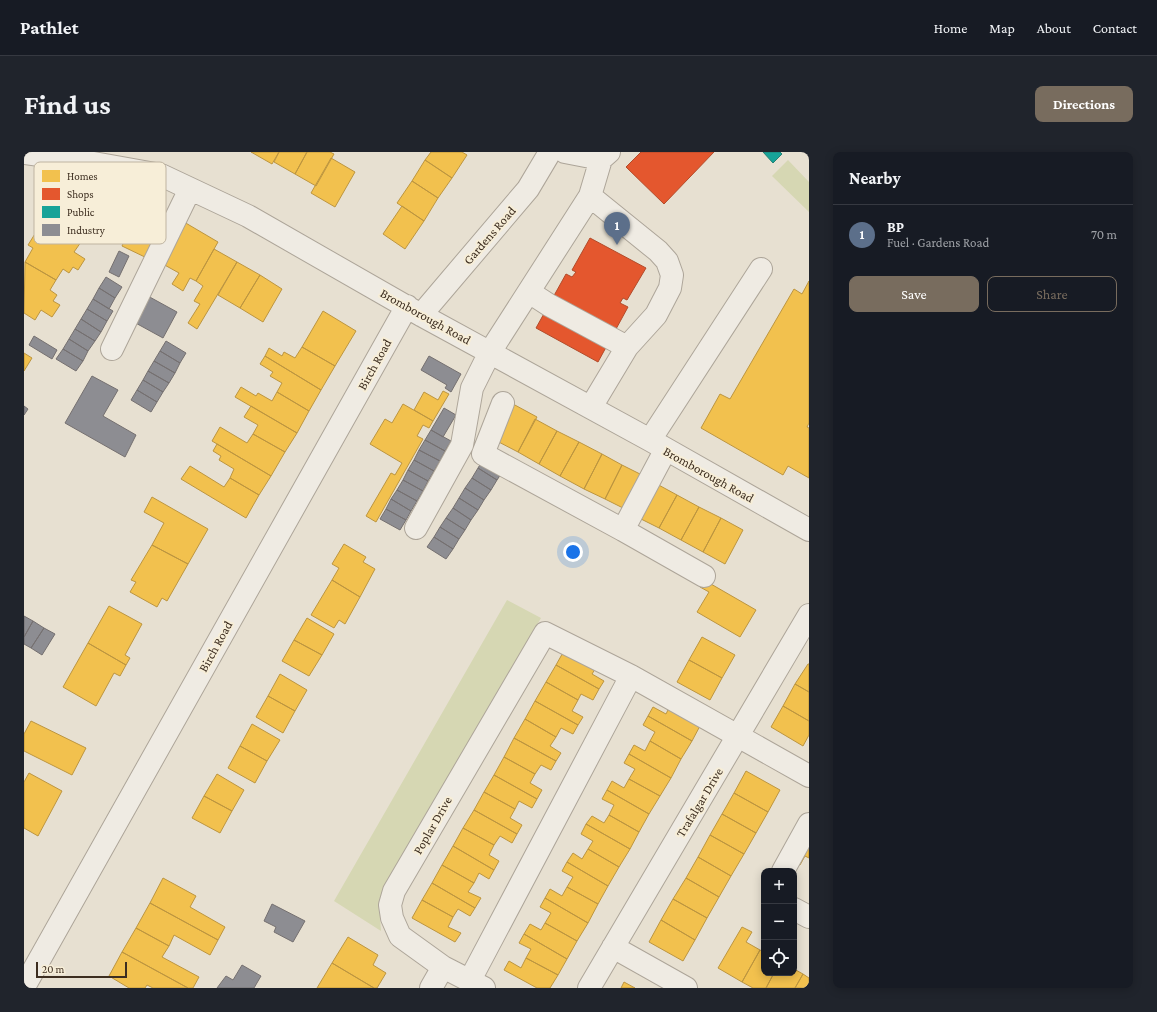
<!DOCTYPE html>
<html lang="en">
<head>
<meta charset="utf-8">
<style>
	:root { --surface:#171b24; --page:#20242c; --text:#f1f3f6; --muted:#9ea1a6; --line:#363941; --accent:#786c5e }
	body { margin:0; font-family:"Crimson Pro",serif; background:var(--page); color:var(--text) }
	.controls { position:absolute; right:12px; bottom:12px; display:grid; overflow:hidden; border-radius:8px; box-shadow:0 2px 10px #0003 }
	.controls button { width:36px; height:36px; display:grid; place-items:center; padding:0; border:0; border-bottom:1px solid var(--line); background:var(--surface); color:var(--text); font:20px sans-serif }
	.scale { position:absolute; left:12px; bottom:10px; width:91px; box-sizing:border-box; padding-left:4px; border:2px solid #3d2e20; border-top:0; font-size:11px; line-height:14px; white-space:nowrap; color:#3d2e20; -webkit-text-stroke:3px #f7eed8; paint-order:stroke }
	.you { position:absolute; left:549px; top:400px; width:14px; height:14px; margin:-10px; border:3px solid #fff; border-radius:50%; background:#1a73e8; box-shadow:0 0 0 6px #1a73e833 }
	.badge { display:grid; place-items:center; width:26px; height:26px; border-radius:50%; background:var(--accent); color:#fff; font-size:13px; font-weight:700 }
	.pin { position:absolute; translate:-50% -33px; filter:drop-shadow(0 1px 2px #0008) }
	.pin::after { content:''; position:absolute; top:21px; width:14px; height:12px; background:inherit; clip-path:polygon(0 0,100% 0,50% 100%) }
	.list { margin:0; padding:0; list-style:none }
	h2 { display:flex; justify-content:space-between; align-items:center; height:52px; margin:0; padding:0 16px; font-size:17px }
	h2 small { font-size:13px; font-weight:400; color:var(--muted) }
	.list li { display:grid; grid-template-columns:26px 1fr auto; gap:12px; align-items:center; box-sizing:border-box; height:60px; padding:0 16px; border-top:1px solid var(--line) }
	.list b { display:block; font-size:15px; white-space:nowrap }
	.list p { margin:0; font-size:13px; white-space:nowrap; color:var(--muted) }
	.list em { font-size:13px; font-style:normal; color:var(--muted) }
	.actions { display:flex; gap:8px; padding:12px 16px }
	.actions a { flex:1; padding:9px 0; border:1px solid var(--accent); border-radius:8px; text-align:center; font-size:14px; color:var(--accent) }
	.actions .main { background:var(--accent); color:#fff }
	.icon { flex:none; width:22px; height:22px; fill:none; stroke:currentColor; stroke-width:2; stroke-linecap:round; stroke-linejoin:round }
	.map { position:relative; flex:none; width:785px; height:836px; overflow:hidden; border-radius:8px }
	header { display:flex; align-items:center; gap:24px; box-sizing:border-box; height:56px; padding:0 20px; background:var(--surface); border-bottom:1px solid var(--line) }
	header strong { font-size:19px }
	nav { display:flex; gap:22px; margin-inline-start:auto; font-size:14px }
	.intro { display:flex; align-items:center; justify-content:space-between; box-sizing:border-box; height:96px; padding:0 24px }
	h1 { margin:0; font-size:28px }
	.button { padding:10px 18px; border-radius:8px; background:var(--accent); color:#fff; font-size:14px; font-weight:700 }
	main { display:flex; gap:24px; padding:0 24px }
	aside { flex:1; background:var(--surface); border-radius:8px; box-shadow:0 2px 10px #0003 }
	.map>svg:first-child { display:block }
</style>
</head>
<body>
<header>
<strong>Pathlet</strong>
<nav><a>Home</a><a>Map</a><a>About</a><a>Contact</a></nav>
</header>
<div class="intro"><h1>Find us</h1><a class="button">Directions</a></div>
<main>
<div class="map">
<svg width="785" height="836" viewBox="0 0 785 836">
	<rect width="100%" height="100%" fill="#e7e0d1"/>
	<!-- green -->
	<path fill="#d6d7b3" d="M764 8 785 30V60L748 24Z
		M483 448 517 466 355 748 357 779 310 749Z"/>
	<!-- homes -->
	<path fill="#f2c14e" stroke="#bc9540" d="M227 0H255L248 12Z
		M255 0H283L271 22 250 10Z
		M283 0H306L310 2 292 34 271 22Z
		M407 0H438L443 3 428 26 401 8Z
		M307 6 331 20 311 55 287 41Z
		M401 8 428 26 414 46 388 29Z
		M388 29 414 46 400 69 373 51Z
		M118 49 146 62 125 107 98 94Z
		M378 54 400 69 381 97 359 82Z
		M27 66 38 73 36 77 57 90 50 100 61 107 54 118 49 115 45 121 39 117 32 128 1 110 9 96 4 93 19 69 24 72Z
		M160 70 194 90 172 129 166 126 159 139 148 132 155 121 137 111Z
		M190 97 213 110 173 177 164 171 176 152 170 149 179 134 172 129Z
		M1 110 32 128 26 138 33 143 29 149 36 153 28 165 17 158 11 168 0 161Z
		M213 110 236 123 216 156 194 143Z
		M236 123 258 137 239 170 216 156Z
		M785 129V271L783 275 785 276V326L764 314 759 323 677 276 696 242 706 247 770 137 778 142Z
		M299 159 332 179 311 214 278 195Z
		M278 195 311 214 297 238 241 204 245 196 258 204 260 200 271 206Z
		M0 201 8 206 0 219Z
		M241 204 297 238 285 259 253 240 258 231 246 224 249 220 236 212Z
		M217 235 232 244 234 241 248 249 253 240 285 259 273 281 211 245Z
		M419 239 425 242 409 269 390 258 400 240 414 248Z
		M379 252 409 269 405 276 399 273 393 284 399 287 352 370 342 364 367 321 371 323 378 311 346 292 361 267 368 271Z
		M489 252 513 265 494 300 469 287Z
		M227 254 273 281 261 300 229 282 234 273 220 265Z
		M511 267 533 279 515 312 494 300Z
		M196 275 223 291 229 282 261 300 247 324 188 289Z
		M533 279 555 290 536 324 515 312Z
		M555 290 578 302 560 337 536 324Z
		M193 292 247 324 235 343 206 326 210 317 195 308 197 304 189 299Z
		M578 302 598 313 581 347 560 337Z
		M598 313 620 324 603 358 581 347Z
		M166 314 200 335 206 326 235 343 222 366 157 327Z
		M631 331 653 343 635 376 613 365Z
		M653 343 675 355 657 388 635 376Z
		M128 345 184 377 164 412 128 393 140 371 120 360Z
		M675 355 697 366 679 400 657 388Z
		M697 366 719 378 701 412 679 400Z
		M320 392 342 405 339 410 351 417 336 445 308 428 315 416 308 412Z
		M128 393 164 412 143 449 138 446 133 455 106 440 112 430 107 428Z
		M308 428 336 445 321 472 315 468 310 476 287 463Z
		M680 428 732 458 716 485 673 460 685 440 676 435Z
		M85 454 118 472 101 503 106 506 102 513 64 491Z
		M283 466 310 482 298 503 270 488Z
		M678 485 711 503 698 526 665 508Z
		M270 488 298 503 285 524 258 509Z
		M64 491 102 513 96 524 90 521 72 554 39 535Z
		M541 497 573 514 568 522 580 529 575 537 532 513Z
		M665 508 698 526 686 548 653 530Z
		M784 512H785V540L771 532Z
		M532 513 575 537 569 548 557 542 554 548 522 530Z
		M256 522 283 538 271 559 244 544Z
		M522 530 554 548 548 559 559 565 554 573 511 549Z
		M771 532 785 540V569L759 554Z
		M244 544 271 559 259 581 232 565Z
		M511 549 554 573 549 582 537 576 532 585 501 567Z
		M646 554 677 572 668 589 624 564 629 555 642 562Z
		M759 554 785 569V583L779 594 747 575Z
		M624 564 668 589 657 607 626 589 631 580 619 573Z
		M501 567 532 585 526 594 537 601 532 609 490 586Z
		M7 569 62 596 48 623 0 599V582Z
		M228 572 256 588 243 609 216 594Z
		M490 586 532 609 527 618 517 613 511 622 480 605Z
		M626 589 657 607 647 626 605 602 610 593 621 599Z
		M216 594 243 609 231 631 204 616Z
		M605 602 647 626 636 644 605 627 611 617 600 611Z
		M480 605 511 622 506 631 518 638 513 647 470 623Z
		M722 619 756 638 744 660 710 641Z
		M5 621 38 639 14 684 0 676V630Z
		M193 622 220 638 208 659 180 644Z
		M470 623 513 647 508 656 495 649 491 657 460 640Z
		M605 627 636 644 625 662 583 638 588 629 600 636Z
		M583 638 625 662 615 680 585 663 590 653 578 647Z
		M460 640 491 657 486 666 498 673 493 682 450 658Z
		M710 641 744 660 732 681 698 662Z
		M180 644 208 659 196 681 168 666Z
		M450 658 493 682 488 691 476 684 470 693 439 676Z
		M698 662 732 681 720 702 686 683Z
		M585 663 615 680 606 697 562 672 568 664 580 671Z
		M562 672 606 697 595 715 564 697 569 689 557 682Z
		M439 676 470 693 465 703 475 709 470 718 429 694Z
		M686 683 720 702 707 724 674 705Z
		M785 685V706L781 704 776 713 771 711Z
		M429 694 470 718 465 727 455 721 450 731 418 713Z
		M564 697 595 715 584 734 543 710 549 701 558 707Z
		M674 705 707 724 695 745 662 726Z
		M543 710 584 734 574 752 543 735 549 725 538 719Z
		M418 713 450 731 444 740 457 746 451 756 408 731Z
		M139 726 172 744 166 755 201 775 194 788 126 751Z
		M662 726 695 745 683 766 649 747Z
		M408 731 451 756 446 764 434 757 429 765 398 748Z
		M543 735 574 752 564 771 521 746 526 737 538 744Z
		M521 746 564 771 553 789 521 771 527 761 516 755Z
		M649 747 683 766 671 788 637 768Z
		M398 748 429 765 424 775 437 781 431 790 388 766Z
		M126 751 194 788 186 803 150 783 145 794 112 776Z
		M637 768 671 788 659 809 625 790Z
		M521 771 553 789 543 807 500 782 506 772 517 778Z
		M718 775 728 780 722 790 736 798 718 830 694 816Z
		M112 776 145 794 138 805 175 825 169 836H164L98 800Z
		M500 782 543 807 534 823 502 806 507 797 495 791Z
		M324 785 354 803 349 813 362 821 353 836H350L308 811Z
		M736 798 740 800V821H750L742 836H729L718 830Z
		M98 800 164 836H129L123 833 121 836H105L85 824Z
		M502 806 534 823 526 836H513L480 818 485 809 497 816Z
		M308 811 350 836H293Z
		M770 817 779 822 771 836H742L750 821H770Z
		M779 822 785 826V836H771Z
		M600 830 611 836H597Z"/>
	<!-- shops -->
	<path fill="#e4572e" stroke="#b24b2a" d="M617 0H690L640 52 602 15Z
		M566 86 622 116 603 148 599 146 596 151 604 155 574 210 512 176 542 122 548 125 552 120 548 118Z"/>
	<!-- public -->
	<path fill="#17a398" stroke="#228074" d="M739 0H756L758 2 749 11Z"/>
	<!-- industry -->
	<path fill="#8d8d92" stroke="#757070" d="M95 99 105 104 95 125 85 120Z
		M82 125 98 135 91 146 75 136Z
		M75 136 91 146 85 157 69 147Z
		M122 143 153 160 139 186 108 169Z
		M69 147 89 159 83 169 63 157Z
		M63 157 83 169 77 180 57 167Z
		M57 167 77 180 71 189 51 177Z
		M51 177 71 189 64 199 45 187Z
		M10 184 33 198 28 207 5 193Z
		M45 187 64 199 59 209 39 197Z
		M142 189 162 201 156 211 136 199Z
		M39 197 59 209 52 219 32 207Z
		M136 199 156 211 151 221 130 209Z
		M405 204 437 222 427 240 421 236 423 233 397 218Z
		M130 209 151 221 145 231 124 219Z
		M124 219 145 231 139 240 119 228Z
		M68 224 94 238 79 264 112 283 101 305 41 271Z
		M119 228 139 240 133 250 113 238Z
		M113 238 133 250 127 260 107 248Z
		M0 254 4 257 0 263Z
		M420 256 432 263 419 285 407 278Z
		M407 278 427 289 421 299 401 288Z
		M401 288 421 299 416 309 395 298Z
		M395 298 416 309 410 319 390 308Z
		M460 306 479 319 473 328 454 316Z
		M390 308 410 319 404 329 384 318Z
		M454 316 473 328 467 338 448 326Z
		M384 318 404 329 399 339 379 328Z
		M448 326 467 338 460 348 441 336Z
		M379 328 399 339 393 349 373 338Z
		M441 336 460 348 454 358 435 346Z
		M373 338 393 349 387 359 367 347Z
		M435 346 454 358 447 368 429 356Z
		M367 347 387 359 382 368 362 357Z
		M429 356 447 368 441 378 422 366Z
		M362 357 382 368 376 378 356 367Z
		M422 366 441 378 435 387 416 375Z
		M416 375 435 387 429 397 410 385Z
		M410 385 429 397 422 407 403 395Z
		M0 464 9 469 0 485Z
		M9 469 20 476 7 496 0 492V485Z
		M20 476 31 482 18 503 7 496Z
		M248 752 281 769 269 790 250 780 252 775 240 769Z
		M218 813 237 824 230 836H193L202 824 209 828Z"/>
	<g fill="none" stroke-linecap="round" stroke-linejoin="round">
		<!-- minor casing -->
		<g stroke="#ada599" stroke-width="24">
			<path id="minor" d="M541 0 577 7 585 0
				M0 1 58 9 137 23 224 64 397 163 626 288 785 378
				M566 44 634 99 643 109 648 123 646 136 632 163 603 195 567 255
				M505 140 525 153 603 195
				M397 163 504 37 526 0
				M88 197 166 37
				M479 251 459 302 599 378 642 297
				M626 288 737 117
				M392 376 438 293 448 236 466 200 566 44 577 7
				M599 378 680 424
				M759 719 785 672
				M770 757 785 765
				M589 795 662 836
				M446 828 607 524 785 624
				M0 835 383 154
				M407 836 419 815
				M460 836 419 815 376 784 368 766 366 753 370 739 521 481 607 524
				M565 836 785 463"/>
		</g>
		<!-- minor -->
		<use href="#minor" stroke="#efebe3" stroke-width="22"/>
		<!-- rail -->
		<path stroke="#afaaa2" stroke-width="3" stroke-dasharray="7 7" stroke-linecap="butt" d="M783 0 785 2"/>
	</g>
	<g text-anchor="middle" stroke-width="4" stroke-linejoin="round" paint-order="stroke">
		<!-- street labels -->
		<g font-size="13" fill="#3d2e20" stroke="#f7eed8">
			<text transform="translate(465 83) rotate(-49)" y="5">Gardens Road</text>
			<text transform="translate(402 164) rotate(29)" y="5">Bromborough Road</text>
			<text transform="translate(350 212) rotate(-61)" y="5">Birch Road</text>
			<text transform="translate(685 322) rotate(29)" y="5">Bromborough Road</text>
			<text transform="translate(191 494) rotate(-61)" y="5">Birch Road</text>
			<text transform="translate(675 650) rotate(-59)" y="5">Trafalgar Drive</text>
			<text transform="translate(408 673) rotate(-60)" y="5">Poplar Drive</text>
		</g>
	</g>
	<!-- legend -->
	<rect x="10" y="10" width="132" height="82" rx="6" fill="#f7eed8" stroke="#bfb4a1" stroke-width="1"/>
	<rect x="18" y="18" width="18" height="12" fill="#f2c14e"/>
	<rect x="18" y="36" width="18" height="12" fill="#e4572e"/>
	<rect x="18" y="54" width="18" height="12" fill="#17a398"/>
	<rect x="18" y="72" width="18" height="12" fill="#8d8d92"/>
	<g font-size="11" fill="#3d2e20">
		<text x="43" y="28">Homes</text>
		<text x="43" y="46">Shops</text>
		<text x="43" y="64">Public</text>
		<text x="43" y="82">Industry</text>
	</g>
</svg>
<div class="controls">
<button>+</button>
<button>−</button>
<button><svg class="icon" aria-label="locate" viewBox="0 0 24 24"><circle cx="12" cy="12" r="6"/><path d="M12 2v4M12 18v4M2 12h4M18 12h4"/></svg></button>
</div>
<div class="scale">20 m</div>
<div class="you"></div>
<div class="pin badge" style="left:593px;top:93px;background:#5c6f8a">1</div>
</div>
<aside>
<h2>Nearby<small></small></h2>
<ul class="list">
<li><span class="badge" style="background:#5c6f8a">1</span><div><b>BP</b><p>Fuel · Gardens Road</p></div><em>70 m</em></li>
</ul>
<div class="actions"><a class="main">Save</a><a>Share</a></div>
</aside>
</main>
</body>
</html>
